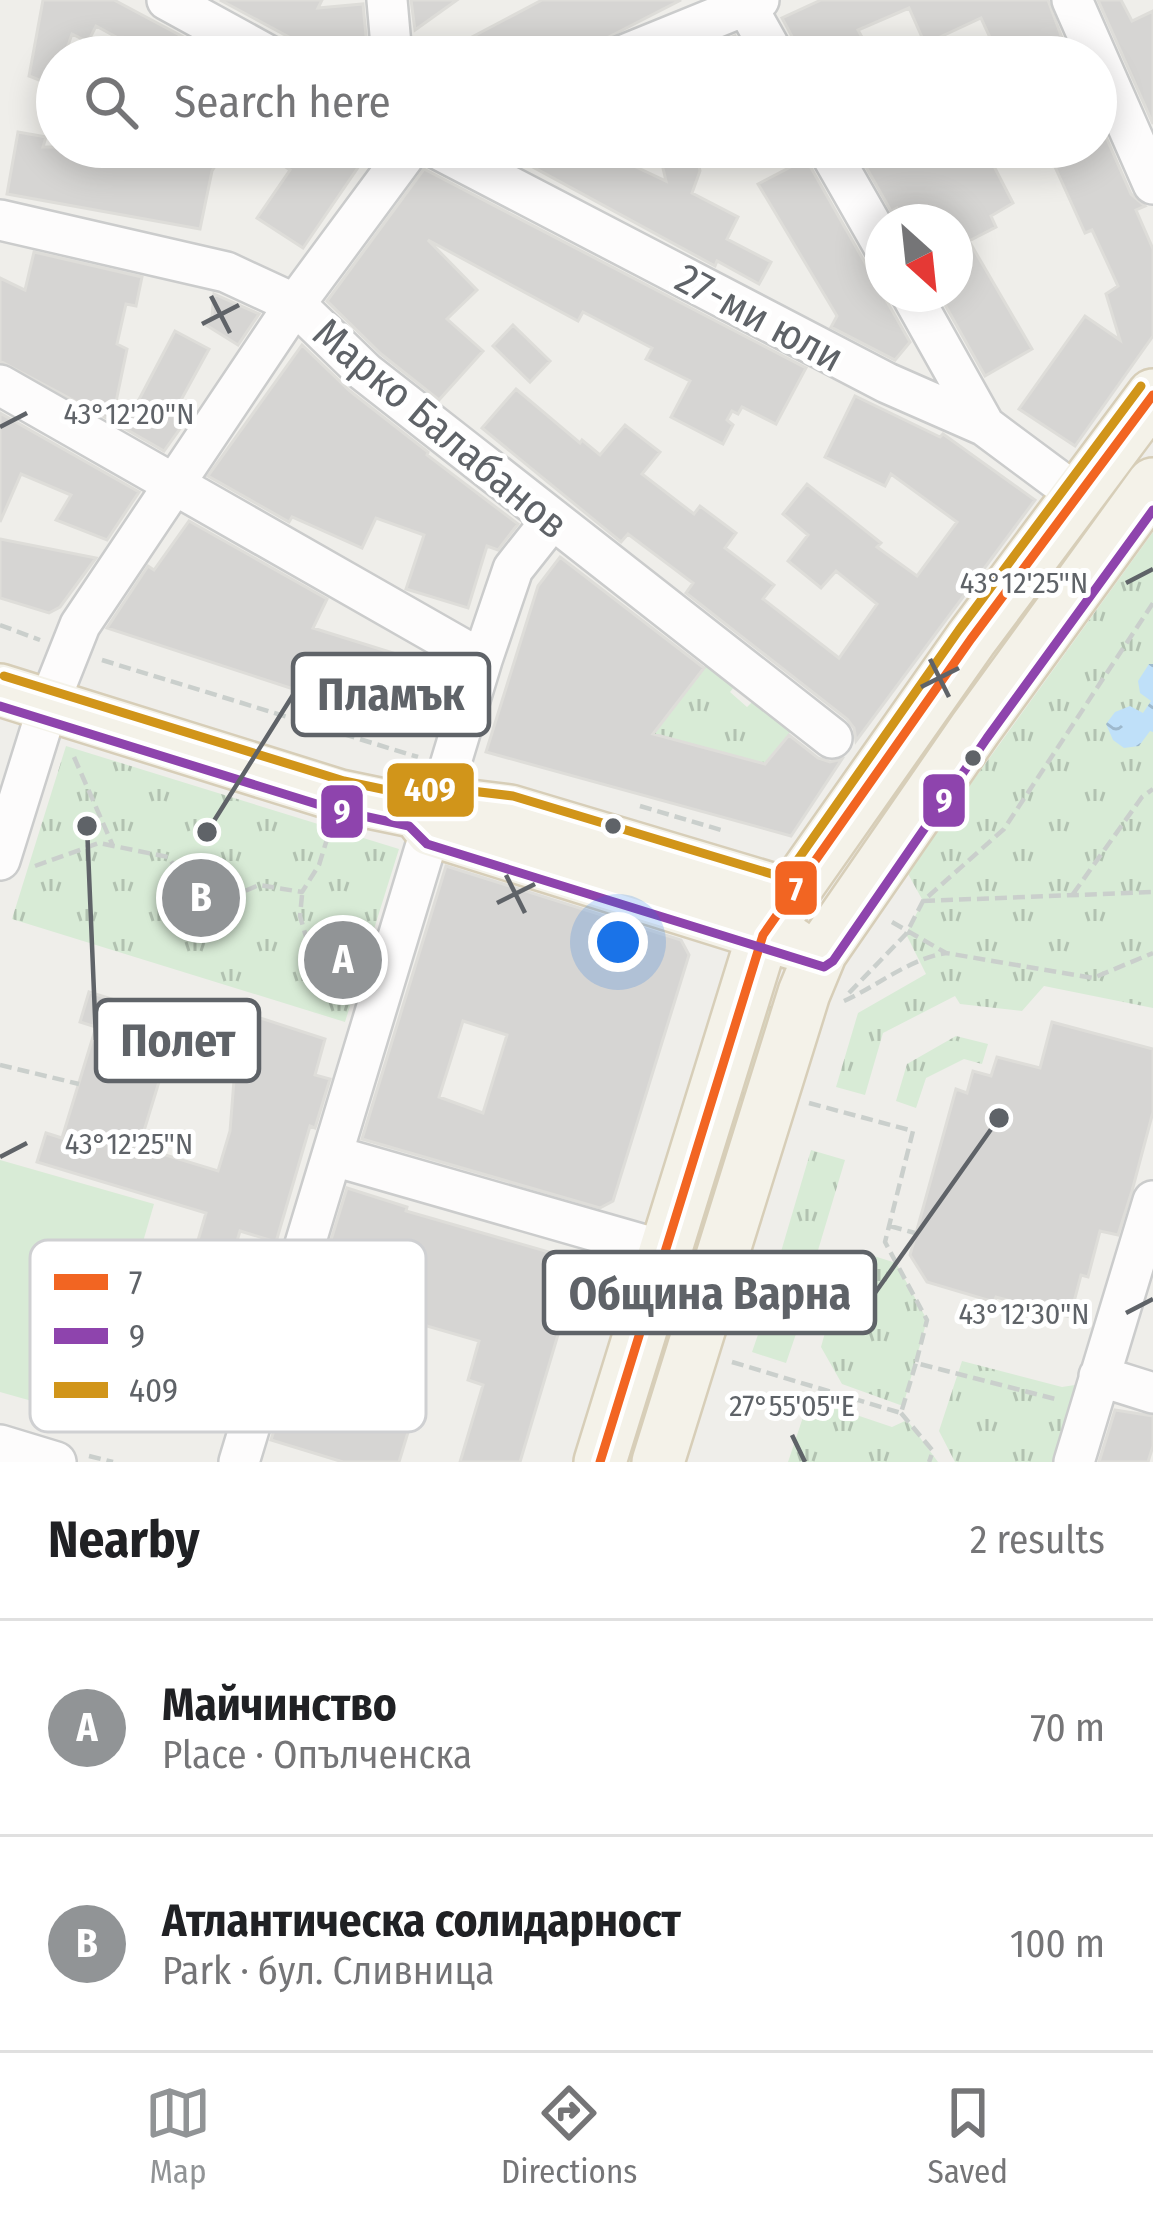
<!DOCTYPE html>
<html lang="en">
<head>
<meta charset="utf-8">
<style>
	:root { --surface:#fff; --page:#f2f2f2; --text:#202124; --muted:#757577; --line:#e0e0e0; --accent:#919496 }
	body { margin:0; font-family:"Fira Sans Condensed",sans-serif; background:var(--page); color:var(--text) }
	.compass { position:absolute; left:865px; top:204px; width:108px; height:108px; border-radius:50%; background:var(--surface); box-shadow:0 6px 30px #0003; rotate:153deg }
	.you { position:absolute; left:618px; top:942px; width:42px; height:42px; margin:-30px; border:9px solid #fff; border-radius:50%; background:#1a73e8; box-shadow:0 0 0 18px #1a73e833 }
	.badge { display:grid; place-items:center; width:78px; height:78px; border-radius:50%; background:var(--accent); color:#fff; font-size:39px; font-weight:700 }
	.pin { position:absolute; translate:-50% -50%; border:6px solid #fff; box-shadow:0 3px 12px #0006 }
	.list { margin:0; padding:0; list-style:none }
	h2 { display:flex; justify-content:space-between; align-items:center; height:156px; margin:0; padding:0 48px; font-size:51px }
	h2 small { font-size:39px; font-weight:400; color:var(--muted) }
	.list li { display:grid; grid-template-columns:78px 1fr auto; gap:36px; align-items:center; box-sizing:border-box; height:216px; padding:0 48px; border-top:3px solid var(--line) }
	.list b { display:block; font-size:45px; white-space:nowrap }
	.list p { margin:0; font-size:39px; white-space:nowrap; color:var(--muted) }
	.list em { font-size:39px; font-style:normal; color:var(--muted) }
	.icon { flex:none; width:66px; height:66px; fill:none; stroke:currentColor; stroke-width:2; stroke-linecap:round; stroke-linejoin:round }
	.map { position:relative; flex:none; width:1153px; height:1462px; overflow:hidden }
	.search { position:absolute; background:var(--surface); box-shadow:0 6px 30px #0003; left:36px; right:36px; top:36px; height:132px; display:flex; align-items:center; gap:30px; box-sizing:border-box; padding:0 42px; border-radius:66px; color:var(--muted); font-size:45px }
	.sheet { height:588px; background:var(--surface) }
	nav { display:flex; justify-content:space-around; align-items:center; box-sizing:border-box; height:168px; border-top:3px solid var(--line); background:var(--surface); font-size:33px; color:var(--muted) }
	nav a { display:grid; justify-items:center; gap:6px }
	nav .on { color:var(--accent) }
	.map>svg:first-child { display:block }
</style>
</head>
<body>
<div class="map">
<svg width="1153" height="1462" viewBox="0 0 1153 1462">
	<defs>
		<pattern id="grass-tufts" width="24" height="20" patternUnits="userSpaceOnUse" patternTransform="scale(3)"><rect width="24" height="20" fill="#d8ebd6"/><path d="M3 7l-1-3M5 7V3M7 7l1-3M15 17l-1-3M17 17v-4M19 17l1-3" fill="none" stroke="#b2c2b1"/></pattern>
		<pattern id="water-ripples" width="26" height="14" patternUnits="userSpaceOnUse" patternTransform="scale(3)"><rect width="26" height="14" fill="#bfe0f9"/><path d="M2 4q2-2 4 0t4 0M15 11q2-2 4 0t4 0" fill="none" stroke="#9eb9cd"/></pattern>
	</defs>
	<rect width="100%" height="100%" fill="#efeeea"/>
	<!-- grass -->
	<path fill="url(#grass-tufts)" d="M1153 532V1008L1044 986 1022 1011 960 1004 955 996 883 1033 865 1095 836 1087 858 1013 926 974 906 934 923 901 907 872Z
		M705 666 734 687 730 692 747 707 752 702 792 730 760 770 749 760 653 734Z
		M66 746 399 849 345 1022 12 919Z
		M764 1004 773 1007 637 1462H627Z
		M956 1036 988 1044 982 1064 964 1059 926 1078 916 1108 896 1101 907 1064Z
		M811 1150 845 1160 816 1257 823 1260 810 1301 770 1289Z
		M858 1251 896 1263 927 1320 903 1406 842 1384 821 1347 844 1264 853 1266Z
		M762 1323 796 1334 786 1363 752 1352Z
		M962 1361 1062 1387 1088 1383 1064 1462H955L939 1431Z
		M809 1399 892 1427 907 1420 938 1462H788Z"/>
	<!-- pitch -->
	<path fill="#d8ebd6" d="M0 1160 154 1204 112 1348 91 1343 71 1412 0 1392Z"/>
	<!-- water -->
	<path fill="url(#water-ripples)" d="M1149 664H1153V732L1150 731 1139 746 1124 748 1113 740 1106 724 1115 712 1130 706 1143 713 1151 701 1140 693 1138 681Z"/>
	<!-- building -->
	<path fill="#d6d5d3" stroke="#deddd9" stroke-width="3" fill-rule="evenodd" d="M43 0H114L221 57H153L96 26 88 42 72 34 64 57H57V87L29 76Z
		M220 0H322L318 8 363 4 368 57H326Z
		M411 0H457L415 30Z
		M542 0H681L599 42 597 38 557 57H434Z
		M821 0H1048L1069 57H999L981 18 925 44 909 8 858 30 873 57H803L782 18Z
		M1098 0H1121L1132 21 1153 11V124Z
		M735 36 747 57H683Z
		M1096 114 1131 194 1145 206 1136 210 1153 249V336L1075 446 1019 409 1085 316 1120 340 1106 294 1118 286 1092 230 1085 233 1046 147H1096Z
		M18 132 46 137 43 147H93L111 152 110 156 161 166 163 147H227L212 171 200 229 7 194Z
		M257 147H372L303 248 257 218 290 170Z
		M496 147H586L594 165 617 158 666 181 658 147H695L700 171 692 193 738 217 727 239 771 262 759 284 717 261 715 266Z
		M882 147H984L1013 203 991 216 996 227 969 241 1032 349 985 376 939 294H955V222H905L897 208 891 211 861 158Z
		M806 159 910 342 895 360 831 327 837 316 758 184Z
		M424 169 806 368 776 424 742 407 738 414 732 411 727 420 733 425 723 444 671 417 690 381 646 359 652 348 583 312 578 321 428 240 477 290 447 319 483 351 439 400 381 354 327 301Z
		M34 252 142 277 136 306 126 304 117 344 127 349 112 421 0 361V278L25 290Z
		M214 294 259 314 238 345 206 325 212 316Z
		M513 325 550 361 530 382 493 346Z
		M175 331 209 349 181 400 194 409 164 451 124 428Z
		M302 345 350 391 428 452 427 455 518 524 498 550 487 546 468 608 406 589 424 535 376 518 362 548 292 517 289 522 208 476Z
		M516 389 580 443 582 440 600 455 625 425 660 452 642 474 694 514 700 506 736 533 725 548 774 585 763 599 839 658 877 604 836 571 821 588 788 561 808 535 783 514 807 484 881 543 877 547 917 576 957 522 891 474 885 486 825 457 855 396 940 437 943 434 1035 500 856 741 854 728 847 719 686 593 693 583 628 534 621 542 482 428Z
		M0 413 139 492 107 540 56 520 71 495 21 474 0 522Z
		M189 521 327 599 313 628 393 653 390 662 450 682 434 735 107 628 148 566 154 570Z
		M0 539 96 558 60 607 49 613 0 598Z
		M560 557 704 668 653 734 765 764 789 735 818 758 830 762 842 759 791 836 486 752 538 586Z
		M446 866 681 940 689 955 613 1201 600 1208 362 1139ZM463 1021 507 1035 483 1113 439 1097Z
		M89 992 246 1041 254 1016 325 1039 315 1075 330 1079 315 1128 310 1126 276 1242 240 1231 215 1316 252 1327 224 1425 124 1396 137 1349 164 1357 206 1213 37 1162 46 1133 62 1138 96 1027 80 1022ZM166 1059 234 1080 230 1131 218 1171 139 1147Z
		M1052 1022 1153 1049V1112L1132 1191 1118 1235 1100 1231 1088 1277 1081 1275 1070 1317 996 1297 994 1302 927 1282 910 1255 956 1089 967 1093 973 1071 991 1076 997 1057 1040 1068Z
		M347 1188 407 1207 406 1211 580 1261 520 1462H460L483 1385 468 1380 479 1341 406 1320 421 1267 331 1240Z
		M335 1302 381 1316 352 1412 409 1429 399 1462H343L271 1440 286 1391 306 1397Z
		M1115 1410 1153 1416V1446L1148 1462H1099Z"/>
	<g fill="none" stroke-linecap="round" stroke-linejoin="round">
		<!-- minor casing -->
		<g stroke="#cbcccc" stroke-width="44">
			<path id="minor" d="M167 0 271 57
				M387 0 392 57
				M743 0 775 57
				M1072 0 1153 184
				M619 57 759 0
				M434 147 887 383 985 426 1079 496
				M827 147 883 245
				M0 220 226 272 295 304 365 372 832 738
				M911 294 985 426
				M0 385 482 660
				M0 860 49 703 80 625 295 304 411 147
				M334 1156 665 1251
				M1099 1376 1153 1393
				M0 1445 56 1462
				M239 1462 482 660 513 569 551 521
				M1074 1462 1153 1201"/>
		</g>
		<!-- major casing -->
		<g stroke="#d7ceb8" stroke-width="56">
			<path id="major" d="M0 690 340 796 417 812 438 802 510 811 791 895
				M417 812 431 830 792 943
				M600 1462 763 935 971 639 1153 395
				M658 1462 804 993 821 952 975 729 1153 484"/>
		</g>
		<!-- path -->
		<path stroke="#cacfcc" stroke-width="4.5" stroke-dasharray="12 6" stroke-linecap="butt" d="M0 625 40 640
			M102 660 418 757
			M74 757 113 846
			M640 806 721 830
			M35 866 99 843 168 857 189 887 231 897 259 885 302 892 319 865 328 836
			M1073 894 1142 797 1153 789
			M302 895 300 916 322 991 342 999
			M923 901 1153 892
			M892 922 946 953 1093 978 1153 953
			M849 993 906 934 923 901 1004 829 1153 603
			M844 1001C879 985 909 959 946 953
			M0 1065 79 1084
			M809 1103 913 1131 885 1242 927 1320 916 1363 1059 1400
			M890 1226 915 1233
			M752 1297 816 1315
			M732 1362 901 1413 916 1363
			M901 1413 933 1451 929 1462
			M89 1456 113 1462"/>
		<!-- minor -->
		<use href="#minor" stroke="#fdfcfc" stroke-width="39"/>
		<!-- major -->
		<use href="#major" stroke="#f4f2e9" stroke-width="51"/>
		<!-- bus-1 casing -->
		<g stroke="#fff" stroke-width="18">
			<path id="bus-1" d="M600 1462 763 935 971 639 1153 395"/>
		</g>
		<!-- bus-2 casing -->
		<g stroke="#fff" stroke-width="18">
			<path id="bus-2" d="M0 706 336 810 409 826 427 844 824 967 833 961 987 738 1153 510"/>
		</g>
		<!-- bus-3 casing -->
		<g stroke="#fff" stroke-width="18">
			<path id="bus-3" d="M4 676 344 781 415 796 438 787 513 796 785 878 959 630 1141 386"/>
		</g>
		<!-- bus-1 -->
		<use href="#bus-1" stroke="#f26522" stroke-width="9"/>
		<!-- bus-2 -->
		<use href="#bus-2" stroke="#8e44ad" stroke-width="9"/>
		<!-- bus-3 -->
		<use href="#bus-3" stroke="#d1951a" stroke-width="9"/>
	</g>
	<!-- ticks -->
	<path fill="none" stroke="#5f6368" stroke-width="4.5" d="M211 296 230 333M202 324 239 305M0 427 27 413M1126 583 1153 569M930 659 949 697M921 687 959 668M506 875 525 913M497 903 535 884M0 1157 27 1143M1126 1313 1153 1299M792 1435 805 1462"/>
	<!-- markers -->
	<g fill="#5f6368" stroke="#fff" stroke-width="4.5">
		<circle cx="973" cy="758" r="10"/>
		<circle cx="613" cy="826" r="10"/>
	</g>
	<g text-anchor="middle" stroke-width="10" stroke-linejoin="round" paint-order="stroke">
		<!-- street labels -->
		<g font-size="42" fill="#5f6368" stroke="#fff">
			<text transform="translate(760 317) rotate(28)" y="15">27-ми юли</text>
			<text transform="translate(441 428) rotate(40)" y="15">Марко Балабанов</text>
		</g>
	</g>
	<!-- legend -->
	<rect x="30" y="1240" width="396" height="192" rx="18" fill="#fff" stroke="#cfd0d2" stroke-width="3"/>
	<rect x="54" y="1274" width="54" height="16" fill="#f26522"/>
	<rect x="54" y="1328" width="54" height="16" fill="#8e44ad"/>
	<rect x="54" y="1382" width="54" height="16" fill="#d1951a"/>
	<g font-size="33" fill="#5f6368">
		<text x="129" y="1294">7</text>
		<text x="129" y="1348">9</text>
		<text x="129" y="1402">409</text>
	</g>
	<g font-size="30" text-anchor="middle" fill="#5f6368" stroke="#fff" stroke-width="10" stroke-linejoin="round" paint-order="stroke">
		<text x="129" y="424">43°12'20"N</text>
		<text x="1024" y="593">43°12'25"N</text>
		<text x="129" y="1154">43°12'25"N</text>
		<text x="1024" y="1324">43°12'30"N</text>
		<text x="792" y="1416">27°55'05"E</text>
	</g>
	<!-- callouts -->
	<path fill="none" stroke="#5f6368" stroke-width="4.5" d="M207 832L293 695M87 826L96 1040M999 1118L875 1293"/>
	<g fill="#5f6368" stroke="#fff" stroke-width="4.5">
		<circle cx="207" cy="832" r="12"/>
		<circle cx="87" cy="826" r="12"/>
		<circle cx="999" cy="1118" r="12"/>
	</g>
	<g fill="#fff" stroke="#5f6368" stroke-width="4.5">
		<rect x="293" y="654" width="196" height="81" rx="12"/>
		<rect x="96" y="1000" width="163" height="81" rx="12"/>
		<rect x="544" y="1252" width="331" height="81" rx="12"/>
	</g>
	<g font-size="45" text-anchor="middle" font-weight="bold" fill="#5f6368">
		<text x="391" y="710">Пламък</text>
		<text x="178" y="1056">Полет</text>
		<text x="710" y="1309">Община Варна</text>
	</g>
	<g stroke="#fff" stroke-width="4.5">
		<rect x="385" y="761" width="91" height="58" rx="12" fill="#d1951a"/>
		<rect x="921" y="772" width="46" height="57" rx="12" fill="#8e44ad"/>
		<rect x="319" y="783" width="46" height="57" rx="12" fill="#8e44ad"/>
		<rect x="773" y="859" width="46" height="58" rx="12" fill="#f26522"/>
	</g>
	<g font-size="33" text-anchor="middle" font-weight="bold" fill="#fff">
		<text x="430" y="801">409</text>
		<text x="944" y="812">9</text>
		<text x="342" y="823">9</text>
		<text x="796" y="900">7</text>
	</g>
</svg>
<svg class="compass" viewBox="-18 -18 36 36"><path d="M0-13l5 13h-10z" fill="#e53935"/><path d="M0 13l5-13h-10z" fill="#757577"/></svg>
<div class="you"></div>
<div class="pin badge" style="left:343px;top:960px">A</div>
<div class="pin badge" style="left:201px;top:898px">B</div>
<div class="search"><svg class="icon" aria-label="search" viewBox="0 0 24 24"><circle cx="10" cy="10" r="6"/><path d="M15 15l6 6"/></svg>Search here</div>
</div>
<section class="sheet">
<h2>Nearby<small>2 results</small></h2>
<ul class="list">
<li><span class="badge">A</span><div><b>Майчинство</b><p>Place · Опълченска</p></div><em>70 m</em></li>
<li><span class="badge">B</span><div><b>Атлантическа солидарност</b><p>Park · бул. Сливница</p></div><em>100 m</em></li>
</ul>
</section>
<nav>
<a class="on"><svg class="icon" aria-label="map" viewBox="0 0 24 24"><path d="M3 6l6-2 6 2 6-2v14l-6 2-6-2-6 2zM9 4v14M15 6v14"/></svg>Map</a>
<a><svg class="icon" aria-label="directions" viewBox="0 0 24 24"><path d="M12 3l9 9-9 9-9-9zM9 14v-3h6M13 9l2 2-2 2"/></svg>Directions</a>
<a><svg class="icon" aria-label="saved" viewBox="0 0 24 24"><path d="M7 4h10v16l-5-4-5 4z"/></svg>Saved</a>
</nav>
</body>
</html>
